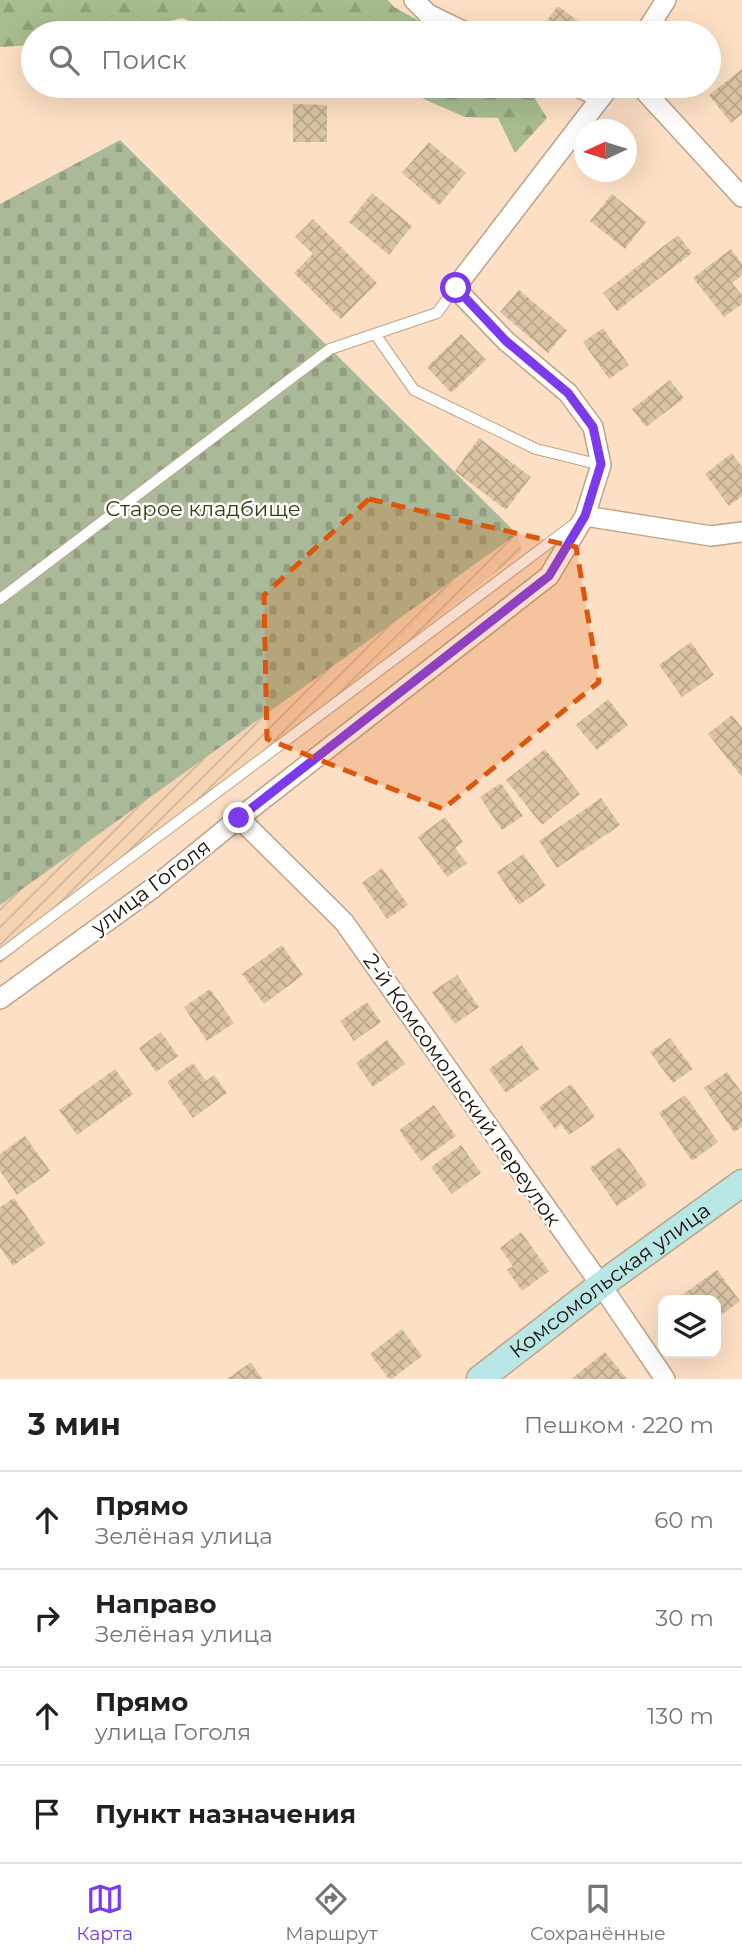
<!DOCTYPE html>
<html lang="ru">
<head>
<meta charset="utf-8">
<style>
	:root { --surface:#fff; --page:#f2f2f2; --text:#202124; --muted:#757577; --line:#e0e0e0; --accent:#7c3aed }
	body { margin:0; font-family:Montserrat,sans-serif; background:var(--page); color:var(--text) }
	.controls { position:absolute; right:21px; bottom:21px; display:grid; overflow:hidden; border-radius:14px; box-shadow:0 7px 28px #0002 }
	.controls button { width:63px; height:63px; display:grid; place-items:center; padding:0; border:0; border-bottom:2px solid var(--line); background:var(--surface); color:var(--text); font:35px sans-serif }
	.compass { position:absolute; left:574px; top:119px; width:63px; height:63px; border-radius:50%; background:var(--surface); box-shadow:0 7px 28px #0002; rotate:266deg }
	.stop { position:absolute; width:21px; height:21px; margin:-16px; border:5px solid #7c3aed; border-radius:50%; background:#fff }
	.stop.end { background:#7c3aed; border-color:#fff; box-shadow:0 2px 7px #0008 }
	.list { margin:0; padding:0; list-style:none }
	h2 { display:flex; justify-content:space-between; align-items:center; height:91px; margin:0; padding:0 28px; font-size:30px }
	h2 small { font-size:23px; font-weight:400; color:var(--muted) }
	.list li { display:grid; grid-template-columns:46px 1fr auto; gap:21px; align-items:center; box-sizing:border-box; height:98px; padding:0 28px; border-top:2px solid var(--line) }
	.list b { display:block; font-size:26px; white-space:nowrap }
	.list p { margin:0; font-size:23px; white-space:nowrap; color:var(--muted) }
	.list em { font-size:23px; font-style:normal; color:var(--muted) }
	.icon { flex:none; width:38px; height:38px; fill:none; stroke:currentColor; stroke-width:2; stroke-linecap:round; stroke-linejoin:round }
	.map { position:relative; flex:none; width:742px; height:1379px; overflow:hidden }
	.search { position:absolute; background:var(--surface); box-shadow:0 7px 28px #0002; left:21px; right:21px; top:21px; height:77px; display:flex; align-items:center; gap:18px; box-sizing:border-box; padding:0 24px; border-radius:38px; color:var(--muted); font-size:26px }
	.sheet { height:483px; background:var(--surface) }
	nav { display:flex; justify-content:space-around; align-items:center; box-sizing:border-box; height:98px; border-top:2px solid var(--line); background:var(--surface); font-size:19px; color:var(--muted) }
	nav a { display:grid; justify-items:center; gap:4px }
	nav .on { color:var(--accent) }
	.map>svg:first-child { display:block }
</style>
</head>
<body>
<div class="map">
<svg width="742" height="1379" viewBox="0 0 742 1379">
	<defs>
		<pattern id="industrial-furrows" width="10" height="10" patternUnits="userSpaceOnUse" patternTransform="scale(1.75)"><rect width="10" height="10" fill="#f6d4b2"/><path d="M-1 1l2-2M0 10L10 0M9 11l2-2" fill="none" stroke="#d2b598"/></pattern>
		<pattern id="forest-firs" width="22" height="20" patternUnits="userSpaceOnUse" patternTransform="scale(1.75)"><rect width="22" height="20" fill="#a8bc8f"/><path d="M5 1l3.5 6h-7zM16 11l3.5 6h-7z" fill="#90a17a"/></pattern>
		<pattern id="cemetery-stones" width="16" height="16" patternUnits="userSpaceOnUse" patternTransform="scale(1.75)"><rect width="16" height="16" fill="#aab997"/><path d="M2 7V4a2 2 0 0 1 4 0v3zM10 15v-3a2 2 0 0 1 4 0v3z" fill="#929e81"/></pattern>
		<pattern id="building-cross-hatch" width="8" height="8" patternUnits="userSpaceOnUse" patternTransform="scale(1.75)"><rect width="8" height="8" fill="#d9c3a4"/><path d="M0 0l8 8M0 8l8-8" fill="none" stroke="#baa68c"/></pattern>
	</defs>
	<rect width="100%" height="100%" fill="#fcdfc4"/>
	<!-- industrial -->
	<path fill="url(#industrial-furrows)" d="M517 534 522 551 0 965V905Z"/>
	<!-- forest -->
	<path fill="url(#forest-firs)" d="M0 0H388L394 7 441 33H218L182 18 121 33H33V45L0 47Z
		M394 86H527L547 118 515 153 498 118 465 117Z"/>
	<!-- cemetery -->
	<path fill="url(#cemetery-stones)" d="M120 140 517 534 0 905V204Z"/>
	<!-- building -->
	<path fill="url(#building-cross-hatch)" d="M558 6 582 24 576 33H537Z
		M742 69V114L731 123 709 95Z
		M293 104 327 105V142H293Z
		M429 142 466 173 439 205 402 173Z
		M372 193 412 226 389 255 349 222Z
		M612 194 646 222 625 249 590 221Z
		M313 219 377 283 341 319 294 273 313 254 295 237Z
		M678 235 692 253 617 311 603 293Z
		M731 249 742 264V275L732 283 742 295V304L724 317 693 278Z
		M519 290 567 330 548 353 500 312Z
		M603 328 629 365 609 379 583 342Z
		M461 334 486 360 451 393 427 367Z
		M670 380 684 398 646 427 632 409Z
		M479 438 531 477 506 510 455 471Z
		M732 453 742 467V496L729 506 705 474Z
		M691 642 714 675 682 697 659 665Z
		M608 699 628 725 597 750 576 725Z
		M732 715 742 728V777L708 734Z
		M545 749 580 794 542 825 506 780Z
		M501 783 523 816 502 830 480 797Z
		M601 798 620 825 557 868 539 841Z
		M445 817 463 842 455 848 467 863 447 877 418 837Z
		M523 854 546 886 519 905 497 872Z
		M382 868 408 905 387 919 362 883Z
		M282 945 303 975 264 1004 242 974Z
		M457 975 479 1007 455 1024 432 992Z
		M210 989 234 1023 207 1041 184 1007Z
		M367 1002 381 1022 354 1041 340 1021Z
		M161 1032 178 1056 156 1072 139 1048Z
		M670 1038 693 1069 673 1083 650 1052Z
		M387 1040 405 1064 373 1087 356 1063Z
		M522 1045 539 1069 506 1093 489 1069Z
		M193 1063 206 1081 214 1075 227 1093 193 1118 167 1082Z
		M115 1069 133 1094 77 1135 59 1110Z
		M727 1072 742 1093V1127L734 1132 704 1088Z
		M571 1084 595 1117 569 1135 561 1124 555 1129 539 1107Z
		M685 1095 718 1142 692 1161 659 1113Z
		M434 1105 456 1136 421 1161 399 1130Z
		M25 1136 50 1171 17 1195 0 1171V1154Z
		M461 1145 481 1173 452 1194 431 1167Z
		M620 1147 647 1185 617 1206 590 1168Z
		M14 1198 45 1243 13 1266 0 1247V1207Z
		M521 1232 549 1271 522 1291 507 1270 513 1266 500 1248Z
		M717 1270 740 1301 716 1319V1300H675Z
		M402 1329 422 1356 392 1379H389L370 1354Z
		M605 1352 627 1379H571Z
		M251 1362 262 1379H227Z"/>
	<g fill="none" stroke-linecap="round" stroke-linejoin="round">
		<!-- lane casing -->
		<g stroke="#bea389" stroke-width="12">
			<path id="lane" d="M375 334 414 390 536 449 601 465
				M0 599 330 349 437 313 455 288
				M0 955 573 525"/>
		</g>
		<!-- street casing -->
		<g stroke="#bea389" stroke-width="22">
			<path id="street" d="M414 0 428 14 467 33
				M645 33 666 0
				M576 86 601 98
				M640 86 742 197
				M585 516 711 536 742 532
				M239 818 344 922 601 1285 665 1379
				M0 999 153 888 239 818 549 576 585 516 601 465 593 427 568 393 506 341 455 288 610 86"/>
		</g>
		<!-- secondary casing -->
		<g stroke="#bea389" stroke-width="29">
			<g id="secondary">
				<path id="s1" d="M480 1379 601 1285 742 1183"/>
			</g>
		</g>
		<!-- lane -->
		<use href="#lane" stroke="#fff" stroke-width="10"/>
		<!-- street -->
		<use href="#street" stroke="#fff" stroke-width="19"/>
		<!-- secondary -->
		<use href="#secondary" stroke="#b9e7e5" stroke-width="26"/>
	</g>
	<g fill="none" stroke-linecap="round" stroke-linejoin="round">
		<!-- route -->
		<path stroke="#7c3aed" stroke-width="9" d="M239 818 549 576 585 516 601 464 593 427 568 393 506 341 456 288"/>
	</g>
	<!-- marked area -->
	<path fill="#de550c" fill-opacity="0.2" stroke="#de550c" stroke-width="5" stroke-dasharray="14 9" stroke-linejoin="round" d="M369 499 576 547 599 682 443 809 267 739 264 595Z"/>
	<g text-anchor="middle" stroke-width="5" stroke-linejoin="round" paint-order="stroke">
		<!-- park labels -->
		<g font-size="21" fill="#2f410f" stroke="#fff">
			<text x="203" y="516">Старое кладбище</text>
		</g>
		<!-- street labels -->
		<g font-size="21" fill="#191006" stroke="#fff">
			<text transform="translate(151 887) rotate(-37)" y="7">улица Гоголя</text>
			<text transform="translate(462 1090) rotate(55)" y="7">2-й Комсомольский переулок</text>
			<text dy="7" stroke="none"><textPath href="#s1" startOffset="163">Комсомольская улица</textPath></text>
		</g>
	</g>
</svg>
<div class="controls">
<button><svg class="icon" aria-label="layers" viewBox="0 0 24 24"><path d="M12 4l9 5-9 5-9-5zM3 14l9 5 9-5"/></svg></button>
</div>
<svg class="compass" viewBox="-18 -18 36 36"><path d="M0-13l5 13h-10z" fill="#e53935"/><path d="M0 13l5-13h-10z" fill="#757577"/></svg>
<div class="stop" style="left:456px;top:288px"></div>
<div class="stop end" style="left:239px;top:818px"></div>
<div class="search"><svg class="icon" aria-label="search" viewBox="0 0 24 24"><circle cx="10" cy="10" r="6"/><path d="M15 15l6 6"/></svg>Поиск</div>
</div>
<section class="sheet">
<h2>3 мин<small>Пешком · 220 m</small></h2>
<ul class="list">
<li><svg class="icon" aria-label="ahead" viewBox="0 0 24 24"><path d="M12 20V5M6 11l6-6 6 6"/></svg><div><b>Прямо</b><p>Зелёная улица</p></div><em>60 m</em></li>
<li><svg class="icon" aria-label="right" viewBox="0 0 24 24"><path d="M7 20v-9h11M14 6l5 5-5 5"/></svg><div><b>Направо</b><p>Зелёная улица</p></div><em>30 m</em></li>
<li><svg class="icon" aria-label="ahead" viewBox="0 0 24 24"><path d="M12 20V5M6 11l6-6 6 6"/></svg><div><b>Прямо</b><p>улица Гоголя</p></div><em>130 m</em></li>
<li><svg class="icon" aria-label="arrive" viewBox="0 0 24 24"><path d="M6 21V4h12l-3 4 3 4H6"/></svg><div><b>Пункт назначения</b></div></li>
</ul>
</section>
<nav>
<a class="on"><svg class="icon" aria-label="map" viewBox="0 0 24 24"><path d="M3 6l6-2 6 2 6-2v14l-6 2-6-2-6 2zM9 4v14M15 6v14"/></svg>Карта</a>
<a><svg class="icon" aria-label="directions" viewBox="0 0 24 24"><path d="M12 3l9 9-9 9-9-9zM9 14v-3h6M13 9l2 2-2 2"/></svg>Маршрут</a>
<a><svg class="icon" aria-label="saved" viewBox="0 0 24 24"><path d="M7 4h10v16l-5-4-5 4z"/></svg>Сохранённые</a>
</nav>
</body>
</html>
